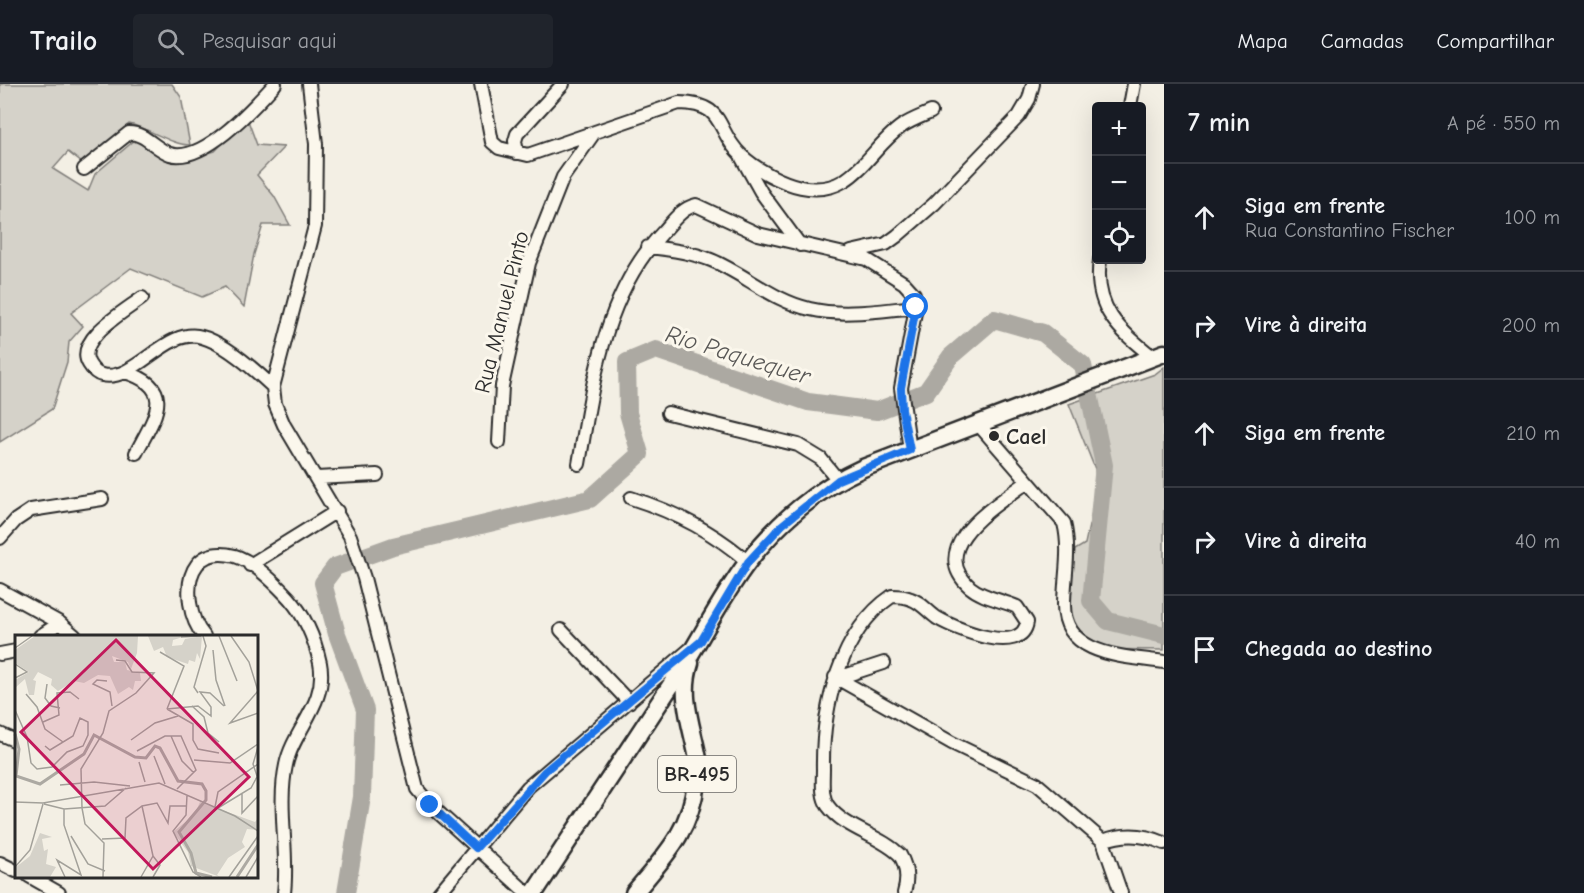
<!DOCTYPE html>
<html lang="pt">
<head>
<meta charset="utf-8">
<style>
	:root { --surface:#171b24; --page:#20242c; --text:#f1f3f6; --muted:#9ea1a6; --line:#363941 }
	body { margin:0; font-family:"Comic Neue",sans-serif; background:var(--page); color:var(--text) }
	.controls { position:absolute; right:18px; top:18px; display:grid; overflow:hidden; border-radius:6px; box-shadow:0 6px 24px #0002 }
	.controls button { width:54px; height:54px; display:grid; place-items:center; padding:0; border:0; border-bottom:2px solid var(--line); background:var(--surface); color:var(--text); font:30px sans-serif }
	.stop { position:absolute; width:18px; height:18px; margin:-14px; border:4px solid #1a73e8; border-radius:50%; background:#fff }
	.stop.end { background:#1a73e8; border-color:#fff; box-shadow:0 2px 6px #0008 }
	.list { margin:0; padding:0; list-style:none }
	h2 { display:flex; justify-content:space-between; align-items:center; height:78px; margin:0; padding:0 24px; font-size:26px }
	h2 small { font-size:20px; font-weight:400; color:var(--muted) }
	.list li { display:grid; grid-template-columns:39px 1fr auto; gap:18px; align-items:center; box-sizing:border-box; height:108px; padding:0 24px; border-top:2px solid var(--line) }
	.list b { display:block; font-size:22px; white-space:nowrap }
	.list p { margin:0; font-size:20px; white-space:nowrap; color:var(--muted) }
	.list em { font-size:20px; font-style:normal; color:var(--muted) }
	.icon { flex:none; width:33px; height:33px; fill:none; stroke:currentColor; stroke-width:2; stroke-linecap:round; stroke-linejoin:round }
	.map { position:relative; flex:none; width:1164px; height:809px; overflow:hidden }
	header { display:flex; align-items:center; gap:36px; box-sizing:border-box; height:84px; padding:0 30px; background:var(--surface); border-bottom:2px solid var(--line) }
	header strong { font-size:28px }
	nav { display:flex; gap:33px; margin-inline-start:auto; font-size:21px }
	.search { width:420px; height:54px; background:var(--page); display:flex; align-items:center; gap:15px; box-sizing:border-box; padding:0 21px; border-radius:6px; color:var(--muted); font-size:22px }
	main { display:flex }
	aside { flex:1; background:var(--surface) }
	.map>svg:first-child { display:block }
</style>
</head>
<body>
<header>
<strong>Trailo</strong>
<div class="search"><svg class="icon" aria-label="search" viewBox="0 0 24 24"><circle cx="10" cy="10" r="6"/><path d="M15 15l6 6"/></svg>Pesquisar aqui</div>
<nav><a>Mapa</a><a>Camadas</a><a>Compartilhar</a></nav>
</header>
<main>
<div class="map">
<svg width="1164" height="809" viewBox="0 0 1164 809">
	<rect width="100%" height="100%" fill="#f3efe4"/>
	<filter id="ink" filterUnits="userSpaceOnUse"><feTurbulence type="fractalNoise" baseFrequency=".0167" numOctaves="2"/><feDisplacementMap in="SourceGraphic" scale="12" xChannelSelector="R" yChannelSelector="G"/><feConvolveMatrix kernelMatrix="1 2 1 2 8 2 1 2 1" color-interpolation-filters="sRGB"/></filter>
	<g filter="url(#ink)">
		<!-- green -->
		<path fill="#d5d2c9" stroke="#807e7a" stroke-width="1.5" d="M0 0H172L181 13 190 61C172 61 149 44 129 40L82 79 68 68 53 85 88 107 95 90 135 56 145 58 177 78 215 67 247 34 257 61 284 63 257 91 274 112 290 141H263L254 170 244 223 225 203 202 213 131 184 71 229 83 242 69 258 67 278 52 325 0 358Z
			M1164 283V566L1081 565 1067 543 1075 466 1085 460 1097 405 1095 385 1069 320 1155 290Z"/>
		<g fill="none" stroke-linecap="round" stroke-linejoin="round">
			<!-- river -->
			<path stroke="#aca9a2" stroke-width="18" d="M346 809 362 713 365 626 337 550 323 499 335 483 393 462 590 415 640 370 628 329 627 278 656 266 808 318 877 327 926 308 951 272 994 235 1043 249 1083 281 1104 381 1091 517 1108 537 1164 551"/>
			<!-- minor casing -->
			<g stroke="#2b2b2b" stroke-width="16">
				<path id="minor" d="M309 0 316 60 315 142 273 303 275 320 284 341 350 452 364 494 417 705 430 721 527 809
					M481 0 492 58 499 64 528 71 679 19C727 20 714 45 741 71 755 85 782 99 801 103 854 114 868 65 902 42 911 36 922 32 931 28
					M1130 22 1134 0
					M517 69 515 57 517 50 563 0
					M742 74 761 108 800 161
					M84 85 129 49C145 49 155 65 170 70 203 80 254 23 275 0
					M648 163C669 165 691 168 711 176 745 190 773 217 810 225 844 233 882 226 916 223
					M851 168 886 160 897 152 934 120 1019 32 1029 15 1033 0
					M1100 176C1093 224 1119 246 1154 274
					M142 214C125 227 74 256 89 280 92 285 96 290 102 291 135 299 166 242 202 253 225 259 256 287 273 303
					M125 288C178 304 154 334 136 369
					M668 329 798 361 821 375 838 396
					M979 341 1064 439C1071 467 1064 493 1064 521 1064 573 1126 572 1164 578
					M499 358 502 302 529 179 563 93 594 49
					M579 380C593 298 604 209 664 147 673 137 682 124 696 121L758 150 866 175 904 199 914 210 916 223 901 304 910 366
					M316 394 377 391
					M631 414C675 428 713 447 748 478
					M0 454 16 436 31 426 102 415
					M250 481 337 427
					M0 506 60 539 75 552
					M561 546 629 618
					M40 552 60 539
					M204 552C196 543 192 532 190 519 186 488 198 463 235 472 253 477 276 500 289 514 305 532 315 556 320 579 328 619 293 646 286 681 277 723 289 767 284 809
					M0 570 16 567
					M835 593 952 659 1037 700 1103 757
					M838 594 884 579
					M0 650 16 657
					M1103 757C1123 749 1144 750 1164 759
					M1103 757 1121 809
					M0 779 16 787
					M29 792 59 809
					M439 809 528 703 689 566
					M904 809C908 796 907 783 900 771 880 751 845 745 828 722 821 712 823 697 823 685 822 625 839 548 892 512 899 512 904 512 911 515 921 518 928 528 937 534 956 545 1022 573 1027 538L1017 523C1002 516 983 514 970 503 924 462 999 420 1027 398"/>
			</g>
			<!-- major casing -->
			<g stroke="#2b2b2b" stroke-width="21">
				<path id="major" d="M534 809C581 737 628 666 675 595 700 557 720 515 747 479 777 439 818 404 863 384L1164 269
					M634 809C664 773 691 747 696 698 697 691 699 682 698 675 692 642 679 612 690 579"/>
			</g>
			<!-- minor -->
			<use href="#minor" stroke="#fbf7ec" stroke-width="12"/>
			<!-- major -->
			<use href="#major" stroke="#fbf7ec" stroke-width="16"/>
		</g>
	</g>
	<g fill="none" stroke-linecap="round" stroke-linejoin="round" filter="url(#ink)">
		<!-- route -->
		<path stroke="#1a73e8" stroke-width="8" d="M430 721 476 764 545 687 701 557 748 478 782 441 838 396 910 366 902 326 901 304 916 223"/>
	</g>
	<!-- markers -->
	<circle fill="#2b2b2b" stroke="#fbf7ec" stroke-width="2" cx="994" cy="352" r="6"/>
	<g text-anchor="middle" stroke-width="6" stroke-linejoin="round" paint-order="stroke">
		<!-- shield labels -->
		<rect fill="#fbf7ec" stroke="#696865" stroke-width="1.5" x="658" y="672" width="78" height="36" rx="4.5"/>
		<g font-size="21" font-weight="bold" fill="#2b2b2b">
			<text x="697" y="697">BR-495</text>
		</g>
		<!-- street labels -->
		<g font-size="22" fill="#2b2b2b" stroke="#fbf7ec">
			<text transform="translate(501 228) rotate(-76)" y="8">Rua Manuel Pinto</text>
		</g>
		<!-- poi labels -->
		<g font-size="22" font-weight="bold" fill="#2b2b2b" stroke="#fbf7ec" text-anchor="start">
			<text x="1006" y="360">Cael</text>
		</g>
		<!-- water labels -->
		<g font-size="24" font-style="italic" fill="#585755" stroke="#fbf7ec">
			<text transform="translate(738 271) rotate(17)" y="8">Rio Paquequer</text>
		</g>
	</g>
	<!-- overview -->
	<g transform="translate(15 551)">
		<rect width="243" height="243" fill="#f3efe4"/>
		<path d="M20 1H123L122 18 116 34 113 27 97 21 99 27H110L112 35 125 38 126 46H120L118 55 114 52 103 59 95 41 83 40 69 48 59 46 43 56 36 50 37 44 23 37 18 45 21 46 19 60H14L10 44 0 53V45L14 37 0 28V15ZM133 1H171L158 5 157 11 167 10 170 4 187 1 185 24 182 18 180 27 174 25 173 29 152 22 148 12 139 16ZM185 167 240 187 243 183V195L232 194 227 207 230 212 213 223 202 240 205 242 176 231 173 217 158 197 179 180ZM25 198 37 202 27 204 29 216 33 214 31 229 41 232 35 242H0V233L15 221Z" fill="#d5d2c9"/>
		<path fill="none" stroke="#aca9a2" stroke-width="3" d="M0 99 4 114 1 141 25 149 69 119 79 100 120 122 131 123 140 111 145 113 163 146 187 149 191 156V165L164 197 176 218 181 238 197 242M222 242 243 210"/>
		<path fill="none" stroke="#a3a19a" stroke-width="1.5" d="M204 1 222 46M216 1 234 27 243 56 215 88 243 78M166 2 186 1M0 13 17 1M198 15 201 45 210 71M145 17 169 31 152 74M0 29 12 37 0 43M92 46 82 45 78 49 95 57 97 71M32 49 30 63 36 71 45 73M183 58 179 52 191 11 188 1M11 59 22 72 30 94 48 107M177 71 189 82 193 98 204 107M152 74 183 71 196 81V72L185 57 195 58 209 71M152 74 178 89V105L183 114 204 118M0 75 12 102 16 128 22 134 37 132 52 117 68 111 73 100V87L65 83 58 101 35 115 30 111M28 87 44 80 42 58 55 57 64 64M156 101 167 126 179 138M116 105 140 88 163 81M122 116 150 101H166L181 135 162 154M139 121 150 149M179 125 215 128 243 109M124 127 130 147M242 141 238 129 243 112M45 150 79 147 115 151M227 158V178L243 161M172 160 171 180 158 196 178 237 186 242M0 167 28 168 144 148 220 181 243 196M29 169 49 174 90 171 111 153M200 172 203 157 243 129M67 173 66 134 88 98 94 76 121 58 139 38 117 37 110 26 101 25M67 173 70 189 89 208 88 242M203 173 236 153 243 140M49 174V190L66 240 42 225 50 242M56 201 73 229 90 236M87 204 110 203 111 183 127 171 142 168 153 188 155 171H171M138 221 145 230 138 242M0 232 15 215 28 169M126 242 138 221 127 171M214 242 243 201M231 242 243 222"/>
		<path fill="#c2185b" fill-opacity="0.15" stroke="#c2185b" stroke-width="3" d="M101 5 234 142 138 234 6 97Z"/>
		<rect width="243" height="243" fill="none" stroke="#2b2b2b" stroke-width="3"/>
	</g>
</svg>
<div class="controls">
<button>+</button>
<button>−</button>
<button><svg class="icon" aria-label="locate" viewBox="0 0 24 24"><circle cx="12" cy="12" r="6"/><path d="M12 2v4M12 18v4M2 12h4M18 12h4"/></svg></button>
</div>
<div class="stop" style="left:916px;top:223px"></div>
<div class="stop end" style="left:430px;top:721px"></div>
</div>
<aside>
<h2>7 min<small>A pé · 550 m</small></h2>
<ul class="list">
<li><svg class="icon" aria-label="ahead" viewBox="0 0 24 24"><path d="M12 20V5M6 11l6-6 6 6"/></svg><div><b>Siga em frente</b><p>Rua Constantino Fischer</p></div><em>100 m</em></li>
<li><svg class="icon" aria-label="right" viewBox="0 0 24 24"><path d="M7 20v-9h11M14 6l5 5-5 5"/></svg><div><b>Vire à direita</b></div><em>200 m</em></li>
<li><svg class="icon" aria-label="ahead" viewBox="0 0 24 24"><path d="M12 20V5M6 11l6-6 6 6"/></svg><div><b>Siga em frente</b></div><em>210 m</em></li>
<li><svg class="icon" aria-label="right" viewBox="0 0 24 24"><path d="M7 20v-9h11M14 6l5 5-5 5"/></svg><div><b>Vire à direita</b></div><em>40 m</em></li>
<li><svg class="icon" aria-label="arrive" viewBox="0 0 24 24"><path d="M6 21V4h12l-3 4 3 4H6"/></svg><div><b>Chegada ao destino</b></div></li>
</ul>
</aside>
</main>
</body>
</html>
